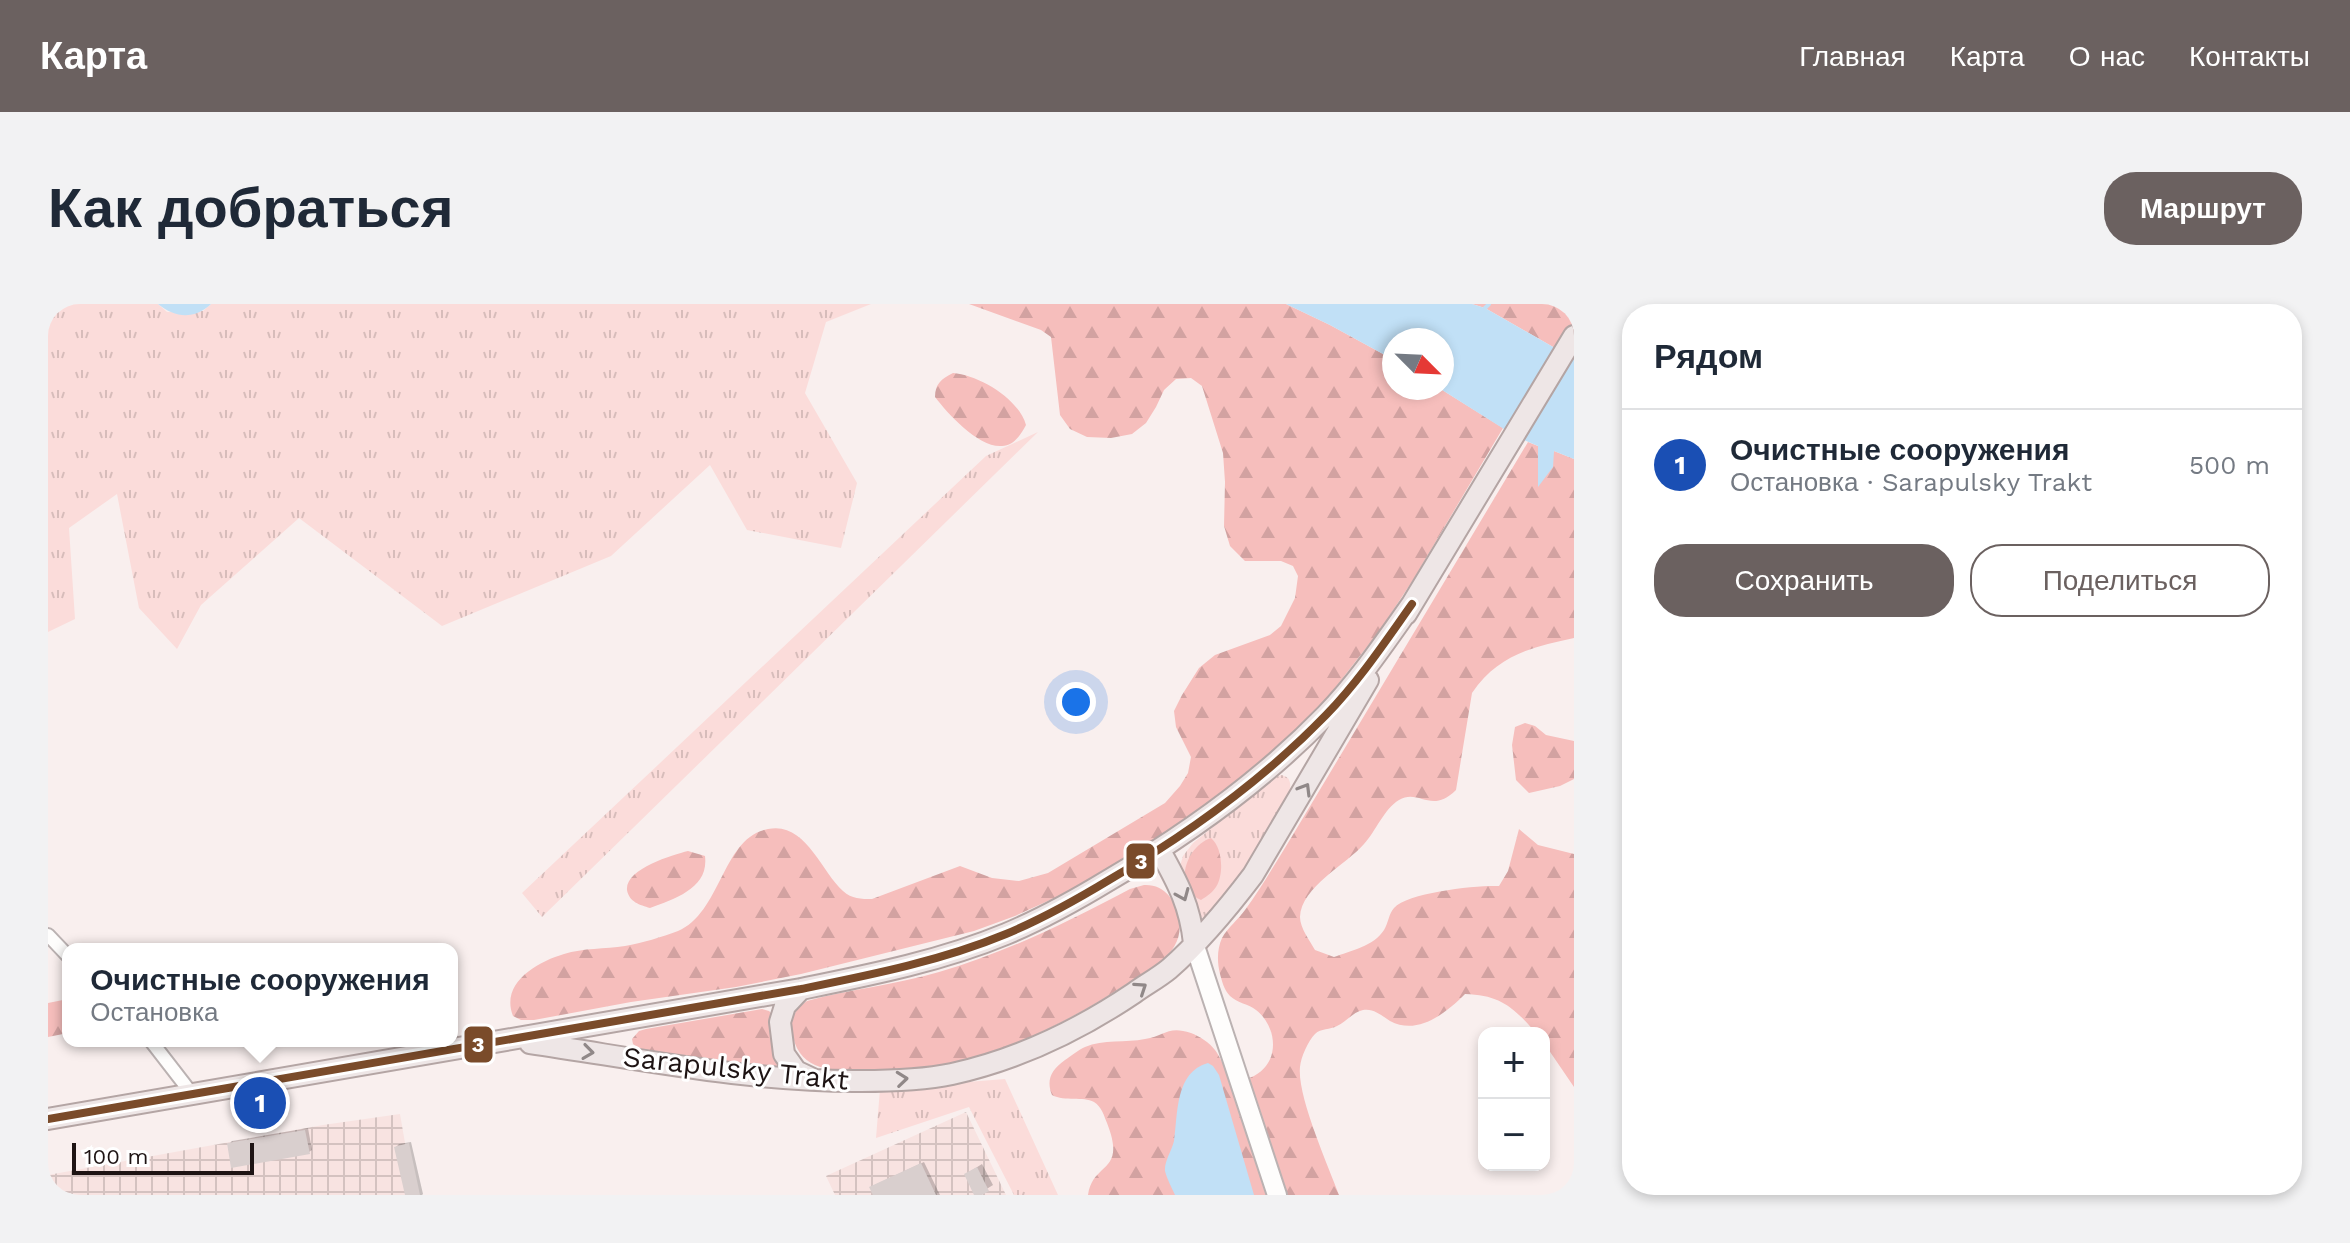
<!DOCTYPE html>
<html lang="ru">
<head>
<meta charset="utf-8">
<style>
	:root { --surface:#fff; --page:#f2f2f3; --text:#1f2937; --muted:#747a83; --line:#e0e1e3; --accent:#6b6160 }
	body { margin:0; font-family:"Work Sans",sans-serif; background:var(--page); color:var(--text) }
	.controls { position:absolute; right:24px; bottom:24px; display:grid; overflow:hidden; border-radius:16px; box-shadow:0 4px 12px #0003 }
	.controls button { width:72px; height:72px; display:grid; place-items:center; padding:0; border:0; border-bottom:2px solid var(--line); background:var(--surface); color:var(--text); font:40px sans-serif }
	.compass { position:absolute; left:1334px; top:24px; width:72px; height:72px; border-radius:50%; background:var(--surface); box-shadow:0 4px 12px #0003; rotate:114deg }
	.scale { position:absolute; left:24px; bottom:20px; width:182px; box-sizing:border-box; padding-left:8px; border:4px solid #1e1414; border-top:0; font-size:22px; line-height:28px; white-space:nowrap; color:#1e1414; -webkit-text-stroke:6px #fff; paint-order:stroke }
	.you { position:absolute; left:1028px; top:398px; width:28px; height:28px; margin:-20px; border:6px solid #fff; border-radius:50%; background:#1a73e8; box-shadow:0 0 0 12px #1a73e833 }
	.badge { display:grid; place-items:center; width:52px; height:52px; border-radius:50%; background:var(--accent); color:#fff; font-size:26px; font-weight:700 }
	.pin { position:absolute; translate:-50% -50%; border:4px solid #fff; box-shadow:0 2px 8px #0006 }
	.popup { position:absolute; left:14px; top:639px; width:396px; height:104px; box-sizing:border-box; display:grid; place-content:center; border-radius:16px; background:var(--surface); filter:drop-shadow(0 2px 6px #0005); font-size:26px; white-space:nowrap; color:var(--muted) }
	.popup b { font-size:30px; color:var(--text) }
	.popup::after { content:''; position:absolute; left:50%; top:100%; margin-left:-16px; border:16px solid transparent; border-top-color:var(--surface) }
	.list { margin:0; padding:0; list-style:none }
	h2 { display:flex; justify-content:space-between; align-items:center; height:104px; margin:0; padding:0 32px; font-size:34px }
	h2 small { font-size:26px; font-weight:400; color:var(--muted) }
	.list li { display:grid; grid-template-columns:52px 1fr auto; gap:24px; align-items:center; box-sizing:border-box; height:112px; padding:0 32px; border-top:2px solid var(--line) }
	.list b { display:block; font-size:30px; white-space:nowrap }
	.list p { margin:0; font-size:26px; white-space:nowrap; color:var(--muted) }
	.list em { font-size:26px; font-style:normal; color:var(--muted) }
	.actions { display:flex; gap:16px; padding:24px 32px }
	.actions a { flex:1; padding:18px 0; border:2px solid var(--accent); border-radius:32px; text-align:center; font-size:28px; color:var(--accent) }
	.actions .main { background:var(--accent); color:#fff }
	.map { position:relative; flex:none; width:1526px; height:891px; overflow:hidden; border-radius:32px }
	header { display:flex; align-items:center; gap:48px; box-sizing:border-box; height:112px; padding:0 40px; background:var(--accent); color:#fff }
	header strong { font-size:38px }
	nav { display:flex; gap:44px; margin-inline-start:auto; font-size:28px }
	.intro { display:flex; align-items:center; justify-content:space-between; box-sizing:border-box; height:192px; padding:0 48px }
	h1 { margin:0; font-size:56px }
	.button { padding:20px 36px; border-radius:32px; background:var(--accent); color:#fff; font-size:28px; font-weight:700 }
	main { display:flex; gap:48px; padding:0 48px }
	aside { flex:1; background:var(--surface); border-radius:32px; box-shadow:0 4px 12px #0003 }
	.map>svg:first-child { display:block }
</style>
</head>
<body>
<header>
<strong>Карта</strong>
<nav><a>Главная</a><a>Карта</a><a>О нас</a><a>Контакты</a></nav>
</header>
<div class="intro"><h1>Как добраться</h1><a class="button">Маршрут</a></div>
<main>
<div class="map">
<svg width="1526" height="891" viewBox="0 0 1526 891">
	<defs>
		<pattern id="industrial-grid" width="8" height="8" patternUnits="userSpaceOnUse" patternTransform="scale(2)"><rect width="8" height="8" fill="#f8e3e1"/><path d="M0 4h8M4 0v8" fill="none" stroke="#d4c2c0"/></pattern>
		<pattern id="grass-tufts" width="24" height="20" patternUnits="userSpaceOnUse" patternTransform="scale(2)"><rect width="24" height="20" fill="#fbdcda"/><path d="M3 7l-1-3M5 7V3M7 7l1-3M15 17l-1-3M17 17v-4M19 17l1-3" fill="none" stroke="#d7bcba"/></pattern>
		<pattern id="forest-firs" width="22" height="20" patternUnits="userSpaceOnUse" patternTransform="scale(2)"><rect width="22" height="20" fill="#f6bebc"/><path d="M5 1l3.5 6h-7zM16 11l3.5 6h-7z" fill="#d2a2a1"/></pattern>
	</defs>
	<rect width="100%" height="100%" fill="#f9efee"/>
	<!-- industrial -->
	<path fill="url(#industrial-grid)" d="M918 808 958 891H787L778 872Z
		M352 810 366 891H0V871L275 821Z"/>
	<!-- grass -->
	<path fill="url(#grass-tufts)" d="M0 0H110L119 8 155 7 163 0H823L778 18 757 89 809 179 793 244 699 226 662 161 563 252 394 322 251 214 153 301 129 345 91 304 69 190 21 224 27 315 0 328Z
		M990 128 494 613 474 589 938 152Z
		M1234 471C1238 473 1241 473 1242 479 1247 503 1176 591 1159 612L1155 614 1151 612 1132 562 1135 552 1145 539 1227 473Z
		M957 775 1010 891H966L921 803 828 834 832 785Z"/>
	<!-- forest -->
	<path fill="url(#forest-firs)" d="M921 0H1238L1282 21 1346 56V84H1391L1455 124 1365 276 1332 326 1280 393 1232 442 1150 509 1057 571 967 612 926 627 753 670 688 683 583 698 486 716H473L465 712C452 679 489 658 516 650 535 644 557 645 577 642 594 639 614 633 630 627 674 608 674 533 720 525 757 517 773 567 795 587 804 595 813 595 824 595L912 562 944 574 971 577 1000 569 1117 499 1132 482 1140 469 1143 453 1128 423 1126 407 1134 391 1151 364 1167 351 1222 331 1233 322 1247 294 1250 272 1245 262 1233 257H1197L1182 242 1176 222 1177 178 1175 149 1154 82 1143 74 1128 75 1116 86 1108 103 1098 119 1084 130 1063 134 1039 133 1022 125 1012 111 1003 33 993 26Z
		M1424 0H1526V55L1437 4Z
		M905 69C931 71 971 95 978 121 973 130 966 142 954 142 931 144 900 110 887 93 887 80 893 75 905 69Z
		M1480 138 1490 142V182L1506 147 1526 155V334C1484 343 1450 351 1424 389L1408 486C1383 511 1371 484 1351 496 1336 505 1328 527 1316 540 1299 560 1253 583 1252 613 1252 624 1262 637 1267 646L1286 653C1302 647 1326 642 1336 626 1340 620 1341 609 1346 604 1360 588 1430 581 1451 582L1460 567 1471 525 1490 541 1526 550V783L1496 739V729H1488C1466 704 1453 691 1417 690 1398 709 1370 732 1342 717 1334 712 1326 704 1315 706 1305 708 1298 718 1289 722 1282 726 1273 724 1267 730 1260 737 1253 753 1252 763 1249 792 1280 861 1291 891H1040C1045 857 1079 870 1059 819 1056 812 1054 803 1046 798 1035 792 1017 798 1004 791 998 776 1003 766 1017 756 1023 752 1030 746 1037 743 1055 735 1078 739 1097 735 1117 732 1120 721 1143 729 1151 732 1162 739 1167 746 1178 761 1180 784 1206 772 1233 758 1229 722 1208 706 1201 700 1189 699 1182 692 1176 686 1174 677 1172 670 1169 658 1169 645 1174 634 1180 623 1190 616 1197 606 1214 583 1228 558 1243 534Z
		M1477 419 1487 422 1498 431 1526 437V475L1512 482 1481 489 1468 476 1464 441 1467 423Z
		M1163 534C1175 544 1176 571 1168 583 1164 589 1159 592 1153 596 1124 584 1138 542 1163 534Z
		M640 547 657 552C661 584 628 594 602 604 592 601 581 598 579 586 577 565 624 551 640 547Z
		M1096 581C1117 580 1127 596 1131 615 1137 650 1102 665 1077 681 1027 714 959 749 900 760 872 765 842 767 814 767 785 767 753 767 745 733 741 716 745 707 759 697 802 685 847 681 891 668 959 648 1020 618 1082 585Z
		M20 695V729L0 733V699Z
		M714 705 721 707 725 711 731 760 729 764C697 761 607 758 585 740L584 735 591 727 598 725Z"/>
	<!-- water -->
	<path fill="#c1e0f6" d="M110 0H163C146 16 127 14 110 0Z
		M1238 0H1424L1437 4 1526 55V155L1506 147 1505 163 1490 183V142L1467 132 1391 84H1394V36H1346V56L1282 21Z
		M1160 759 1165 762 1171 771 1206 891H1127C1124 884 1119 875 1117 867 1116 858 1124 846 1126 837 1130 809 1127 768 1160 759Z"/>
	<!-- shadow -->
	<path fill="#0003" d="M260 824 264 846 261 848 181 840 184 837Z
		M363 838 375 890 374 891H359L348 843 351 840Z
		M876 858 892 891H827V881Z
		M934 860 945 881 929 891 918 870Z"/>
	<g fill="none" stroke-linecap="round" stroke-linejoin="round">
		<!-- stream -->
		<path stroke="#c1e0f6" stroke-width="4" d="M1437 4 1441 0"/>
	</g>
	<!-- building -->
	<path fill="#d9cfce" d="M257 826 262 850 183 864 179 839Z
		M361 839 372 891H357L346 843Z
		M873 859 888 891H825L821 883Z
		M929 863 941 887 934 891H926L916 870Z"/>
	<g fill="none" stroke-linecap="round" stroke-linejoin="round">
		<!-- street casing -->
		<g stroke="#bbb2b2" stroke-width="16">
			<path id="street" d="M0 631 20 652
				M103 737 144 790"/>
		</g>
		<!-- secondary casing -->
		<g stroke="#bbb2b2" stroke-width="22">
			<path id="secondary" d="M1146 639 1229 891"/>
		</g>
		<!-- primary casing -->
		<g stroke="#b4a5a4" stroke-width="24">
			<path id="primary" d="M1358 310 1526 32
				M1112 547C1130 579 1142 602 1146 639
				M753 685 737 702 732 718 736 750 748 767 765 775
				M482 739C592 755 702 778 813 777 843 777 875 776 904 770 968 756 1031 726 1086 689 1097 681 1110 674 1121 665 1152 638 1180 604 1205 571L1320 376
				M0 815 753 685C822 671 893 657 958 630 994 615 1028 596 1061 576 1140 530 1214 477 1278 411 1311 377 1337 338 1364 300"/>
		</g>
		<!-- street -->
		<use href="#street" stroke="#fefdfc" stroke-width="12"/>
		<!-- secondary -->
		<use href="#secondary" stroke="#fefdfc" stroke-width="18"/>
		<!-- primary -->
		<use href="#primary" stroke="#eee6e6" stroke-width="20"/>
		<!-- bus-1 casing -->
		<g stroke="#fff" stroke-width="14">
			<path id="bus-1" d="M0 815 753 685C822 671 893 657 958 630 994 615 1028 596 1061 576 1140 530 1214 477 1278 411 1311 377 1337 338 1364 300"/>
		</g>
		<!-- bus-1 -->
		<use href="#bus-1" stroke="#7a4b2a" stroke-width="8"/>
	</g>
	<!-- one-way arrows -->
	<defs><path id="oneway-chevron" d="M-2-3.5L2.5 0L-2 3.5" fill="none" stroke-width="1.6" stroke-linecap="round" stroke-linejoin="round" transform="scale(2)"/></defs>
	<g stroke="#908888">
		<use href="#oneway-chevron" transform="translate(1257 485) rotate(-59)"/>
		<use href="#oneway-chevron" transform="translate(1135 591) rotate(67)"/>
		<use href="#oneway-chevron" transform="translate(1093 684) rotate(-34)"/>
		<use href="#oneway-chevron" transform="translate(540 748) rotate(8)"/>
		<use href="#oneway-chevron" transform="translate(854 775) rotate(-6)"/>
	</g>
	<g text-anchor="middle" stroke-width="6" stroke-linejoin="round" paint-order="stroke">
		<!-- street labels -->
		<g font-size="28" fill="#1e1414" stroke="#fff">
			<text transform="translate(688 764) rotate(6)" y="10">Sarapulsky Trakt</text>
		</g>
	</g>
	<g stroke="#fff" stroke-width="3">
		<rect x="1077" y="538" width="31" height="38" rx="8" fill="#7a4b2a"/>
		<rect x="415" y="721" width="31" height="39" rx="8" fill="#7a4b2a"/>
	</g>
	<g font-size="22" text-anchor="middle" font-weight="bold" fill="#fff">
		<text x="1093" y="565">3</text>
		<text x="430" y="748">3</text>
	</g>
</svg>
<div class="controls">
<button>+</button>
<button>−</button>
</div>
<svg class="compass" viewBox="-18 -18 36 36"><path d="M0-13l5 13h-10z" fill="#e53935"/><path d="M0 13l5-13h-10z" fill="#747a83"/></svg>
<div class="scale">100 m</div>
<div class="you"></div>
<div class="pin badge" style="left:212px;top:799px;background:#1a4fb4">1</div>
<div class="popup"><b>Очистные сооружения</b>Остановка</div>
</div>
<aside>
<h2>Рядом<small></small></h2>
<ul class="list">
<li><span class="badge" style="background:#1a4fb4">1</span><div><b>Очистные сооружения</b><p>Остановка · Sarapulsky Trakt</p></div><em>500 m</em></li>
</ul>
<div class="actions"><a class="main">Сохранить</a><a>Поделиться</a></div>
</aside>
</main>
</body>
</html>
